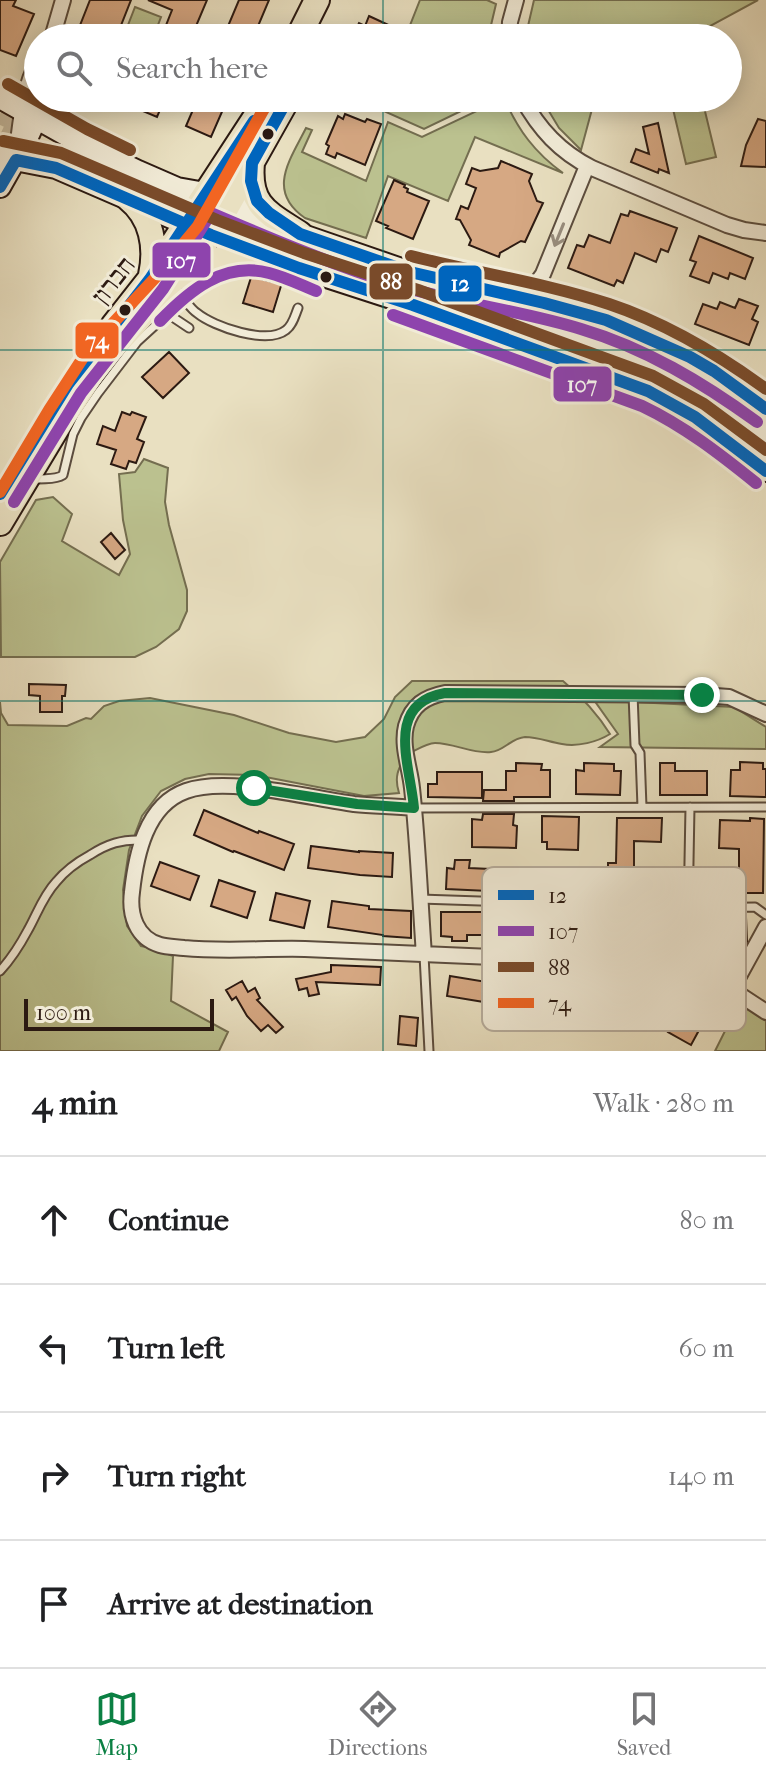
<!DOCTYPE html>
<html lang="en">
<head>
<meta charset="utf-8">
<style>
	:root { --surface:#fff; --page:#f2f2f2; --text:#202124; --muted:#757577; --line:#e0e0e0; --accent:#0b8043 }
	body { margin:0; font-family:"IM FELL French Canon","Frank Ruhl Libre",serif; background:var(--page); color:var(--text) }
	.scale { position:absolute; left:24px; bottom:20px; width:190px; box-sizing:border-box; padding-left:8px; border:4px solid #2c1a12; border-top:0; font-size:22px; line-height:28px; white-space:nowrap; color:#2c1a12; -webkit-text-stroke:6px #f1ebd7; paint-order:stroke }
	.stop { position:absolute; width:24px; height:24px; margin:-18px; border:6px solid #0b8043; border-radius:50%; background:#fff }
	.stop.end { background:#0b8043; border-color:#fff; box-shadow:0 2px 8px #0008 }
	.list { margin:0; padding:0; list-style:none }
	h2 { display:flex; justify-content:space-between; align-items:center; height:104px; margin:0; padding:0 32px; font-size:34px }
	h2 small { font-size:26px; font-weight:400; color:var(--muted) }
	.list li { display:grid; grid-template-columns:52px 1fr auto; gap:24px; align-items:center; box-sizing:border-box; height:128px; padding:0 32px; border-top:2px solid var(--line) }
	.list b { display:block; font-size:30px; white-space:nowrap }
	.list em { font-size:26px; font-style:normal; color:var(--muted) }
	.icon { flex:none; width:44px; height:44px; fill:none; stroke:currentColor; stroke-width:2; stroke-linecap:round; stroke-linejoin:round }
	.map { position:relative; flex:none; width:766px; height:1051px; overflow:hidden }
	.search { position:absolute; background:var(--surface); box-shadow:0 4px 20px #0003; left:24px; right:24px; top:24px; height:88px; display:flex; align-items:center; gap:20px; box-sizing:border-box; padding:0 28px; border-radius:44px; color:var(--muted); font-size:30px }
	.sheet { height:616px; background:var(--surface) }
	nav { display:flex; justify-content:space-around; align-items:center; box-sizing:border-box; height:112px; border-top:2px solid var(--line); background:var(--surface); font-size:22px; color:var(--muted) }
	nav a { display:grid; justify-items:center; gap:4px }
	nav .on { color:var(--accent) }
	.map>svg:first-child { display:block }
</style>
</head>
<body>
<div class="map">
<svg width="766" height="1051" viewBox="0 0 766 1051">
	<rect width="100%" height="100%" fill="#e9e0c1"/>
	<filter id="stains"><feTurbulence type="fractalNoise" baseFrequency=".0025" numOctaves="4"/><feColorMatrix values="0 0 0 0 .2 0 0 0 0 .09 0 0 0 0 .02 0 0 0 .5 -.17"/></filter>
	<radialGradient id="worn" r=".72"><stop offset=".6" stop-color="#630" stop-opacity="0"/><stop offset="1" stop-color="#630" stop-opacity=".3"/></radialGradient>
	<!-- green -->
	<path fill="#bbc18f" stroke="#746e50" stroke-width="2" d="M420 0H487L496 4 488 38H405Z
		M534 0H758L710 26 711 38H528V26Z
		M135 7 161 17 153 38H123Z
		M381 98H488L424 129 377 108Z
		M504 98C518 130 535 153 563 173L475 137 448 201 388 176 366 238 305 218C266 191 290 160 306 128L312 130 302 152 366 181 388 122 422 137Z
		M541 98H595L581 150 559 128Z
		M703 103 716 157 686 164 673 109Z
		M144 459 168 468 165 502 169 525 187 590V611L179 629 156 647 135 657H1L0 562 36 500 53 497 72 514 62 541 119 575 130 554 123 520 119 474 135 472Z
		M412 681H563C582 697 597 713 610 734 597 742 578 747 562 744 549 742 538 737 525 737 511 738 504 751 491 752 472 754 454 743 435 743 426 743 415 751 406 755 398 769 394 777 399 793L364 796 255 775 209 774 185 779 161 791 142 816 129 850 123 890 127 926 141 946 152 948 173 956 171 1001 228 1032 219 1051H0V702L1 713 8 725 67 726 86 718 91 719 104 706 119 701 150 698 234 715 289 733 336 742 365 737 384 719 395 697Z
		M594 700 734 707 766 727V749L600 747 618 734Z
		M739 1003 766 1021V1051H715Z"/>
	<!-- building -->
	<path fill="#d6a883" stroke="#2c1a12" stroke-width="2" d="M0 0H16L13 6 34 14 16 56 0 50Z
		M90 0H131L116 38H90L77 33Z
		M148 0H207L191 38H161L172 10Z
		M239 0H269L253 38H223Z
		M369 16 395 28 390 38H352L359 23 365 26Z
		M112 98H165L157 117Z
		M198 98H228L211 137 186 126Z
		M345 114 365 122 367 119 381 124 365 165 337 153 335 158 326 154 329 146 326 144 338 116 343 119Z
		M758 119 766 121V167L741 166 746 145Z
		M658 123 669 173 659 169 658 173 631 162 636 149 649 154 643 127Z
		M501 161 532 174 529 181 537 201 543 203 525 242 521 241 500 253 499 257 469 245 471 240 460 220 456 219 461 206 468 209 476 188 466 184 472 168 480 171 498 168Z
		M394 180 405 185 404 187 408 189 407 192 429 201 413 239 386 228 388 226 376 221Z
		M630 211 677 228 668 252 661 249 656 262 635 253 623 283 617 280 614 286 568 268 577 245 584 247 589 235 610 243 621 214 628 216Z
		M699 236 753 258 745 279 730 273 728 279 713 273 709 283 690 276 696 262 690 260Z
		M253 271H258L261 279 272 282 284 276 273 312 243 303Z
		M739 299 758 306 752 319 758 322 749 345 695 324 703 304 717 309 720 302 735 308Z
		M169 352 189 373 163 398 142 377Z
		M122 412 130 415 132 412 146 417 137 439 144 442 136 463 129 461 126 469 111 464 116 450 97 444 103 426 115 431Z
		M111 533 125 550 115 559 101 542Z
		M29 684 66 685 65 696H62V712H40V696L29 695Z
		M740 762 763 763V769H766V797L730 796 731 770H740Z
		M516 763 542 764 541 770H550V797H514V801H483L484 790H506V771H516Z
		M584 763 614 764V771H621L620 795 576 794V770L584 771Z
		M660 763H675V771H707V795H660Z
		M437 772H482V798L428 797V784H437Z
		M204 810 258 833 259 831 294 844 284 870 234 851 233 852 194 835Z
		M483 814H514L513 825 517 826 516 848 472 847V819L482 820Z
		M542 816 579 817 578 850 547 849V842H542Z
		M617 818H662L661 842 634 841V868H648V891H595V869H608V863H616Z
		M750 818 764 819 763 893H718V869H739V849L719 848 720 820 750 821Z
		M311 846 359 852V851L393 853 392 877 360 875 308 868Z
		M455 860H470L469 868 490 869 489 891 446 889 447 868 454 869Z
		M160 862 199 876 190 900 151 886Z
		M219 880 255 892 247 918 211 906Z
		M276 893 310 901 304 928 270 920Z
		M332 901 369 906V909L411 911V938L383 936V935L328 927Z
		M538 909 551 910V924H545L544 932H509V926H487V935H467V941H452V937L441 936V912H538Z
		M746 917 747 942 743 948H702V918Z
		M331 965 381 967 380 985 316 982 319 994 309 996 307 988 299 990 296 979 331 972Z
		M450 976 499 984 496 1004 447 996Z
		M242 981 248 992 255 988 260 998 257 1000 283 1027 276 1033 268 1025 261 1031 247 1016 236 997 232 1000 226 990Z
		M686 1000 699 1008 688 1026 698 1032 691 1045 668 1032Z
		M400 1016 418 1018 416 1046 398 1044Z"/>
	<g fill="none" stroke-linecap="round" stroke-linejoin="round">
		<!-- secondary-tunnel -->
		<path stroke="#c3b89e" stroke-width="20" stroke-dasharray="20 10" stroke-linecap="butt" d="M0 114 38 131
			M0 135 69 166
			M255 241 453 305
			M437 287 517 311"/>
		<!-- service casing -->
		<g stroke="#5b4c3e" stroke-width="11">
			<path id="service" d="M168 314 189 328
				M33 480C43 477 54 481 63 475L73 434 81 418 98 393 137 342 184 299C188 304 192 310 197 313 214 327 267 345 286 330 293 325 295 315 298 308
				M633 694 635 745 640 753 642 807
				M414 808 766 807
				M420 899 688 908 755 907 766 915
				M424 955 429 1051
				M0 971C11 959 20 945 28 930 37 914 43 896 56 882 65 871 77 862 90 855 107 844 122 839 142 840
				M687 971 690 807"/>
		</g>
		<!-- minor casing -->
		<g stroke="#5b4c3e" stroke-width="18">
			<path id="minor" d="M52 38 63 0
				M509 38 510 22 516 0
				M522 98C539 129 560 152 592 168L727 225 744 230 766 233
				M17 149C21 120 23 88 38 61
				M521 297 535 285 543 274 587 166
				M414 808C394 806 373 806 354 804 309 798 227 776 186 791 146 805 136 855 132 892 129 914 136 938 160 945 167 947 176 947 184 948 224 952 264 948 305 949 421 954 538 959 655 964L704 975 728 987 766 1012
				M424 955C420 899 418 843 412 788 410 768 401 746 406 726 412 705 425 697 445 693L702 695 729 697 766 714
				M732 989 766 927"/>
		</g>
		<!-- secondary casing -->
		<g stroke="#2c1a12" stroke-width="24">
			<path id="secondary" d="M0 98 80 143 138 171 177 188 205 193 300 234 410 272 544 303 606 320 690 357 714 371 766 409
				M48 98 57 115 71 134
				M0 157 56 168 211 235 299 268 413 305 648 391C693 411 729 440 766 471
				M0 187 26 141 37 117
				M527 314C616 338 697 365 766 429
				M515 324C582 344 650 363 709 401 729 414 748 431 766 447"/>
		</g>
		<!-- trunk casing -->
		<g stroke="#2c1a12" stroke-width="28">
			<path id="trunk" d="M298 38 317 0
				M252 163C248 206 268 213 300 234
				M128 198C152 217 157 247 151 275
				M181 277C212 257 233 255 269 256
				M113 326 150 279 268 98
				M0 523 63 418 101 360 167 289 211 235 288 98"/>
		</g>
		<!-- service -->
		<use href="#service" stroke="#f1ebd7" stroke-width="7"/>
		<!-- minor -->
		<use href="#minor" stroke="#f1ebd7" stroke-width="14"/>
		<!-- secondary -->
		<use href="#secondary" stroke="#f1ebd7" stroke-width="20"/>
		<!-- trunk -->
		<use href="#trunk" stroke="#e9e0c1" stroke-width="24"/>
		<!-- bus-1 casing -->
		<g stroke="#f1ebd7" stroke-width="18">
			<path id="bus-1" d="M288 98 252 163 251 181 257 201 269 213 300 234 410 272 544 303 606 320 690 357 714 371 766 409
				M0 187 16 160 56 168 211 235 299 268 413 305 648 391 695 417 766 471
				M0 494 68 384 150 279 254 121"/>
		</g>
		<!-- bus-2 casing -->
		<g stroke="#f1ebd7" stroke-width="18">
			<path id="bus-2" d="M393 315 642 406C684 426 720 454 756 483
				M160 321C189 291 224 261 269 273 285 277 301 285 316 291
				M14 502 81 393 163 289 211 213C274 240 338 267 404 287 462 304 523 311 581 329 645 348 702 382 757 422"/>
		</g>
		<!-- bus-3 casing -->
		<g stroke="#f1ebd7" stroke-width="18">
			<path id="bus-3" d="M8 84 87 129 130 150
				M3 141 61 153 217 220 304 253 418 290 653 376 704 404 766 450
				M411 256C477 273 545 283 609 304 666 323 718 354 766 389"/>
		</g>
		<!-- bus-4 casing -->
		<g stroke="#f1ebd7" stroke-width="18">
			<path id="bus-4" d="M0 492 49 410 88 350 155 278 198 226 270 98"/>
		</g>
		<!-- bus-1 -->
		<use href="#bus-1" stroke="#0065bd" stroke-width="12"/>
		<!-- bus-2 -->
		<use href="#bus-2" stroke="#8e44ad" stroke-width="12"/>
		<!-- bus-3 -->
		<use href="#bus-3" stroke="#7a4b2a" stroke-width="12"/>
		<!-- bus-4 -->
		<use href="#bus-4" stroke="#f26522" stroke-width="12"/>
	</g>
	<!-- one-way arrows -->
	<defs><path id="oneway-shaft" d="M-6 0H5M1.5-3L5.5 0L1.5 3" fill="none" stroke-width="1.6" stroke-linecap="round" stroke-linejoin="round" transform="scale(2)"/></defs>
	<use stroke="#988d7e" href="#oneway-shaft" transform="translate(559 235) rotate(112)"/>
	<g fill="none" stroke-linecap="round" stroke-linejoin="round">
		<!-- route -->
		<path stroke="#0b8043" stroke-width="10" d="M254 788 357 804 414 808C410 764 384 704 445 693L702 695"/>
	</g>
	<!-- grid -->
	<path fill="none" stroke="#0f766e" stroke-width="2" stroke-opacity="0.55" d="M383 0V38M383 98V1051M0 350H766M0 701H766"/>
	<!-- markers -->
	<g fill="#2c1a12" stroke="#f1ebd7" stroke-width="3">
		<circle cx="268" cy="134" r="7"/>
		<circle cx="326" cy="277" r="7"/>
		<circle cx="125" cy="310" r="7"/>
	</g>
	<g text-anchor="middle" stroke-width="6" stroke-linejoin="round" paint-order="stroke">
		<!-- street labels -->
		<g font-size="26" fill="#2c1a12" stroke="#f1ebd7">
			<text transform="translate(113 280) rotate(-52)" y="9">חברון</text>
		</g>
	</g>
	<!-- legend -->
	<rect x="482" y="867" width="264" height="164" rx="12" fill="#f1ebd7" stroke="#b6ac9c" stroke-width="2"/>
	<rect x="498" y="890" width="36" height="10" fill="#0065bd"/>
	<rect x="498" y="926" width="36" height="10" fill="#8e44ad"/>
	<rect x="498" y="962" width="36" height="10" fill="#7a4b2a"/>
	<rect x="498" y="998" width="36" height="10" fill="#f26522"/>
	<g font-size="22" fill="#2c1a12">
		<text x="548" y="903">12</text>
		<text x="548" y="939">107</text>
		<text x="548" y="975">88</text>
		<text x="548" y="1011">74</text>
	</g>
	<g stroke="#f1ebd7" stroke-width="3">
		<rect x="151" y="241" width="61" height="38" rx="8" fill="#8e44ad"/>
		<rect x="368" y="262" width="46" height="39" rx="8" fill="#7a4b2a"/>
		<rect x="437" y="264" width="46" height="39" rx="8" fill="#0065bd"/>
		<rect x="74" y="321" width="46" height="39" rx="8" fill="#f26522"/>
		<rect x="552" y="365" width="61" height="38" rx="8" fill="#8e44ad"/>
	</g>
	<g font-size="22" text-anchor="middle" font-weight="bold" fill="#fff">
		<text x="181" y="268">107</text>
		<text x="391" y="289">88</text>
		<text x="460" y="291">12</text>
		<text x="97" y="348">74</text>
		<text x="582" y="392">107</text>
	</g>
	<rect width="100%" height="100%" filter="url(#stains)"/>
	<rect width="100%" height="100%" fill="url(#worn)"/>
</svg>
<div class="scale">100 m</div>
<div class="stop" style="left:254px;top:788px"></div>
<div class="stop end" style="left:702px;top:695px"></div>
<div class="search"><svg class="icon" aria-label="search" viewBox="0 0 24 24"><circle cx="10" cy="10" r="6"/><path d="M15 15l6 6"/></svg>Search here</div>
</div>
<section class="sheet">
<h2>4 min<small>Walk · 280 m</small></h2>
<ul class="list">
<li><svg class="icon" aria-label="ahead" viewBox="0 0 24 24"><path d="M12 20V5M6 11l6-6 6 6"/></svg><div><b>Continue</b></div><em>80 m</em></li>
<li><svg class="icon" aria-label="left" viewBox="0 0 24 24"><path d="M17 20v-9H6M10 6l-5 5 5 5"/></svg><div><b>Turn left</b></div><em>60 m</em></li>
<li><svg class="icon" aria-label="right" viewBox="0 0 24 24"><path d="M7 20v-9h11M14 6l5 5-5 5"/></svg><div><b>Turn right</b></div><em>140 m</em></li>
<li><svg class="icon" aria-label="arrive" viewBox="0 0 24 24"><path d="M6 21V4h12l-3 4 3 4H6"/></svg><div><b>Arrive at destination</b></div></li>
</ul>
</section>
<nav>
<a class="on"><svg class="icon" aria-label="map" viewBox="0 0 24 24"><path d="M3 6l6-2 6 2 6-2v14l-6 2-6-2-6 2zM9 4v14M15 6v14"/></svg>Map</a>
<a><svg class="icon" aria-label="directions" viewBox="0 0 24 24"><path d="M12 3l9 9-9 9-9-9zM9 14v-3h6M13 9l2 2-2 2"/></svg>Directions</a>
<a><svg class="icon" aria-label="saved" viewBox="0 0 24 24"><path d="M7 4h10v16l-5-4-5 4z"/></svg>Saved</a>
</nav>
</body>
</html>
